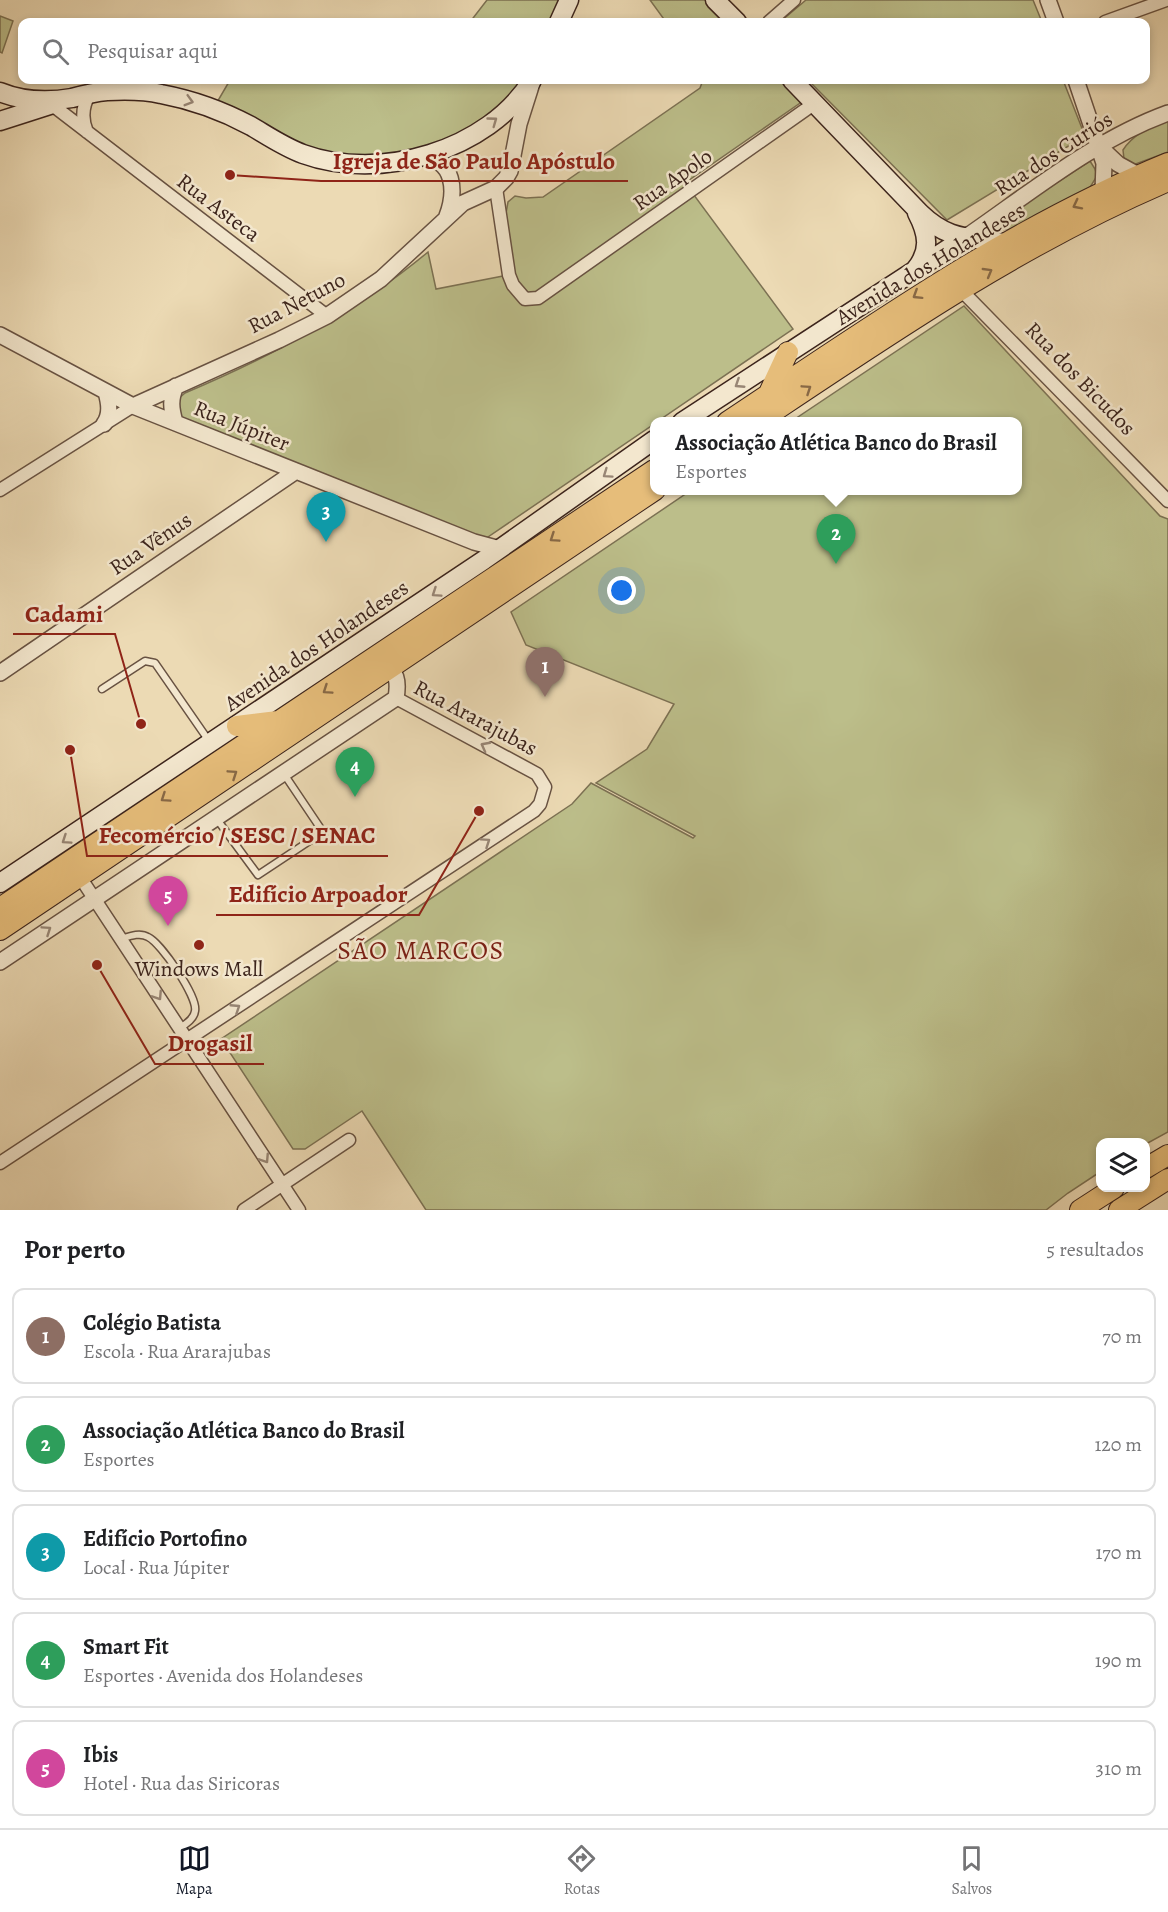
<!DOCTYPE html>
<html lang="pt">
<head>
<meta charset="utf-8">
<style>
	:root { --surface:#fff; --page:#f6f6f6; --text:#202124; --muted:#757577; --line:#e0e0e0; --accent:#111827 }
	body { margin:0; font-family:Alegreya,serif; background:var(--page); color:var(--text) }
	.controls { position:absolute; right:18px; bottom:18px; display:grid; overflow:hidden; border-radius:12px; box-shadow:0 3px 9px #0003 }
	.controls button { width:54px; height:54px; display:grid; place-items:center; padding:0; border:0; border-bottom:2px solid var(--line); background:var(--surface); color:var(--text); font:30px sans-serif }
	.you { position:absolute; left:622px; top:591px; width:21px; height:21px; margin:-15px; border:4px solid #fff; border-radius:50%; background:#1a73e8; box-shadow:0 0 0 9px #1a73e833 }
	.badge { display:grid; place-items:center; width:39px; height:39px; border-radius:50%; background:var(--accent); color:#fff; font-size:20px; font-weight:700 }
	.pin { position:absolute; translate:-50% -50px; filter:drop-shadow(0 2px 3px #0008) }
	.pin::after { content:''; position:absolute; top:32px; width:21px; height:18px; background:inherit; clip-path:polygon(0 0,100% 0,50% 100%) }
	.popup { position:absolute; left:650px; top:417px; width:372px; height:78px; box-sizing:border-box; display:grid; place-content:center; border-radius:12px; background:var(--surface); filter:drop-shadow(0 2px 4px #0005); font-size:20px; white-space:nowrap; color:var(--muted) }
	.popup b { font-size:22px; color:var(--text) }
	.popup::after { content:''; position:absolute; left:50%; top:100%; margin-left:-12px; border:12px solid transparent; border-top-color:var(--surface) }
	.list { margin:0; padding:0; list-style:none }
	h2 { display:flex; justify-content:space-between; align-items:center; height:78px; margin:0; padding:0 24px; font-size:26px }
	h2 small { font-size:20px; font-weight:400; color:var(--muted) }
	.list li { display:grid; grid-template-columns:39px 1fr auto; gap:18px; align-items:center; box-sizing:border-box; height:96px; margin:0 12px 12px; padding:0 12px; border:2px solid var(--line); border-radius:12px }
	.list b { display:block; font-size:22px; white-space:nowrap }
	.list p { margin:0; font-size:20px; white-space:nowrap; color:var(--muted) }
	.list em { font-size:20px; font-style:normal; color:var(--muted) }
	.icon { flex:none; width:33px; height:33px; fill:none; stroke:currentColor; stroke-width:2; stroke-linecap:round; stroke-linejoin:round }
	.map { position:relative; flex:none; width:1168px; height:1210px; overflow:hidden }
	.search { position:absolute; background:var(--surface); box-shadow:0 3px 9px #0003; left:18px; right:18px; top:18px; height:66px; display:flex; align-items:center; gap:15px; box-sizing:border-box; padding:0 21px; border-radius:12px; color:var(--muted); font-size:22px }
	.sheet { height:618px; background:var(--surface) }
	nav { display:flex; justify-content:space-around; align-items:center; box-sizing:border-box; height:84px; border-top:2px solid var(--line); background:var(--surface); font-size:16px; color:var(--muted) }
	nav a { display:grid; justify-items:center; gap:3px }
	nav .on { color:var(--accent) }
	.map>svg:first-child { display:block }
</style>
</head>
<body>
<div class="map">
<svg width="1168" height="1210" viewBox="0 0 1168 1210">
	<rect width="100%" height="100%" fill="#ecdab4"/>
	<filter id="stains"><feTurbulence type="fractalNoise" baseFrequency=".00333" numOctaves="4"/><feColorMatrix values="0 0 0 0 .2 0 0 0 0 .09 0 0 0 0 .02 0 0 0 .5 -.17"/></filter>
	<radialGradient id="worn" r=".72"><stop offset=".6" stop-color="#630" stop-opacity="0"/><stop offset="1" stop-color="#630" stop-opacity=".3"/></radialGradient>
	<!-- green -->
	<path fill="#bcbe8a" stroke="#7c7153" stroke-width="1.5" d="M487 0H562L552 22H470Z
		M650 0H706L728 22H666Z
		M806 0H1033L1042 22H780Z
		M0 16 13 21 2 53 0 52Z
		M230 80H527L487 120 423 154 385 160 310 150 216 104Z
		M703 80H782L803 101 685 183 793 329 658 421 654 422V424L485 539 177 418V400L185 393C272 356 356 312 428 252L436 289 503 276 512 270 506 213 508 202 515 196 526 198 543 197 700 88Z
		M808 80H1063L1085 136 947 220Z
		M1168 120V152L1133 165 1124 159 1123 150C1134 133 1150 128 1168 120Z
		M1090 161 1095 169 1097 176 1089 189 1012 229 994 230 995 223Z
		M964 306 1160 516 1168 519V1132L1146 1144V1142H1100V1172L1068 1193 1046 1210H426L362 1111 305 1149H293L221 1039 572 804 591 783 693 838 695 836 596 783 647 749 674 704 526 645 511 612 690 491 1018 490V422L792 421Z"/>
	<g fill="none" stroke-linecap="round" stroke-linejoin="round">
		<!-- service casing -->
		<g stroke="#685242" stroke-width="9">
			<path id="service" d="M102 689 145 661 155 663 209 741
				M216 818 258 875 323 832 284 774
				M121 939C130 936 140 932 148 937 161 943 198 997 195 1011 194 1019 186 1024 180 1028"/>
		</g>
		<!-- minor casing -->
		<g stroke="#685242" stroke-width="15">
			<path id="minor" d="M769 22 794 0
				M1105 22 1166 0
				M51 104 327 316
				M87 132C81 118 82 106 90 93
				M496 188 509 275 513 285 525 299 538 298 815 103
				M960 289 1168 501
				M0 490 133 406
				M80 877 299 1210
				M0 1163 534 811 540 804 545 787 537 774 396 698
				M244 1210 349 1140"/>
		</g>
		<!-- tertiary casing -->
		<g stroke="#685242" stroke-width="18">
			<path id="tertiary" d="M1048 0 1056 22
				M1076 80 1104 163 1103 191
				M1101 148 1118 164 1138 175
				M422 157C455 159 456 192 447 216
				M966 237C1030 193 1094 140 1168 113
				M0 335 133 406 474 542 500 549
				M133 406 279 340 327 316 381 279 463 203 496 188 506 178 510 171 519 124 532 83
				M175 422C171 408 170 399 176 386
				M104 424C111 414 109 403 106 392
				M0 673 296 471
				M0 962 396 698C399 681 397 671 382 661"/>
		</g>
		<!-- secondary casing -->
		<g stroke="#3c241c" stroke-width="21">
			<path id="secondary" d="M715 0 737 22
				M559 22 569 0
				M792 80 920 213C948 240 967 237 1003 243
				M0 92C22 101 48 102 72 98 83 95 95 92 107 91 125 90 144 90 161 94 193 100 223 111 251 126 268 136 284 147 303 154 380 182 488 151 532 80
				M0 121 53 104
				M915 270C931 251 928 234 917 213
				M682 422 966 237
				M0 883 484 560 654 440"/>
		</g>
		<!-- primary casing -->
		<g stroke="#3c241c" stroke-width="22">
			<path id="primary" d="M769 393 788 352
				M727 422C870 327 1009 228 1168 163
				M758 422C891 333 1021 244 1168 181
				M237 726 278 721
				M0 908 654 470
				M0 930 655 490
				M1146 1168 1168 1155
				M1080 1210 1114 1188
				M1119 1210 1168 1179"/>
		</g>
		<!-- service -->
		<use href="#service" stroke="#f3e7ce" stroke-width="6"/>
		<!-- minor -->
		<use href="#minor" stroke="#f3e7ce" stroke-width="12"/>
		<!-- tertiary -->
		<use href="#tertiary" stroke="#f3e7ce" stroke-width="15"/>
		<!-- secondary -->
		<use href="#secondary" stroke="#f3e7ce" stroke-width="18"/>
		<!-- primary -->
		<use href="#primary" stroke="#e6bd7a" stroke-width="20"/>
	</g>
	<!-- one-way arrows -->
	<defs><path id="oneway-chevron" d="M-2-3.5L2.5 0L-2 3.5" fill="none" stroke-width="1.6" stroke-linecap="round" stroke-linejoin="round" transform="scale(1.5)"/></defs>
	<g stroke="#988675">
		<use href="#oneway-chevron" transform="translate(189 101) rotate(16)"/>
		<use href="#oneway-chevron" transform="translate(493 121) rotate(-36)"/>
		<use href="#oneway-chevron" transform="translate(739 384) rotate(147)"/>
		<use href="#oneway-chevron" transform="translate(607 474) rotate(145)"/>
		<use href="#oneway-chevron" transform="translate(436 593) rotate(146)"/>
		<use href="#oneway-chevron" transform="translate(485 746) rotate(-152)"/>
		<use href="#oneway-chevron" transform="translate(66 840) rotate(146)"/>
		<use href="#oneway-chevron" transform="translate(486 842) rotate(-34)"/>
		<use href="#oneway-chevron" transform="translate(47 930) rotate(-34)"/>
		<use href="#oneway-chevron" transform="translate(158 996) rotate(57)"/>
		<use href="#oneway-chevron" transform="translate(236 1008) rotate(-33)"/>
		<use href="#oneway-chevron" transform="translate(265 1159) rotate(57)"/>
	</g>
	<g stroke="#886946">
		<use href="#oneway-chevron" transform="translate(1077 205) rotate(153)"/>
		<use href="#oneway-chevron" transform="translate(988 272) rotate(-30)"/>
		<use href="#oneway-chevron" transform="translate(917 295) rotate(148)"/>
		<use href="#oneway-chevron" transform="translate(807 389) rotate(-34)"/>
		<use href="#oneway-chevron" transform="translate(554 538) rotate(146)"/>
		<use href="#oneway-chevron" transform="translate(327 690) rotate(146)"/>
		<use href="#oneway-chevron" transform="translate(233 774) rotate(-34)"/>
		<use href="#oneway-chevron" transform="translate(165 798) rotate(146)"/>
	</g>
	<!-- markers -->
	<circle fill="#8f2418" stroke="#f3e7ce" stroke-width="2" cx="199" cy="945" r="6"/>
	<g text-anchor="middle" stroke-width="5" stroke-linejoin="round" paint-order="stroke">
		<!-- street labels -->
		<g font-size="22" fill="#3c241c" stroke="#f3e7ce">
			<text transform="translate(1053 153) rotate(-33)" y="8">Rua dos Curiós</text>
			<text transform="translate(672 179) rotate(-35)" y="8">Rua Apolo</text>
			<text transform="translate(219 207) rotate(37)" y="8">Rua Asteca</text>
			<text transform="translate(930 263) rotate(-31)" y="8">Avenida dos Holandeses</text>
			<text transform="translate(296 302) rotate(-28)" y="8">Rua Netuno</text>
			<text transform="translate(1081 378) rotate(46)" y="8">Rua dos Bicudos</text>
			<text transform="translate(242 425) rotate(22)" y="8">Rua Júpiter</text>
			<text transform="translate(150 543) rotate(-34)" y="8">Rua Vênus</text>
			<text transform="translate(316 645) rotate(-34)" y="8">Avenida dos Holandeses</text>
			<text transform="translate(476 717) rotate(28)" y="8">Rua Ararajubas</text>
		</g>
		<!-- poi labels -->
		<g font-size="22" fill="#3c241c" stroke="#f3e7ce">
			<text x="199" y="976">Windows Mall</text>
		</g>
		<!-- quarter labels -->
		<g font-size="26" letter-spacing="1.5" fill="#7a1f14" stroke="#f3e7ce">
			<text x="421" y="959">SÃO MARCOS</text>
		</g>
	</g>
	<!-- callouts -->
	<path fill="none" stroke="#8f2418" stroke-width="2" d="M230 175L321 181H628M141 724L115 634H13M70 750L87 856H388M479 811L419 915H216M97 965L155 1064H264"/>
	<g fill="#8f2418" stroke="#f3e7ce" stroke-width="2">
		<circle cx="230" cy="175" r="6"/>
		<circle cx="141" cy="724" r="6"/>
		<circle cx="70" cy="750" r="6"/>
		<circle cx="479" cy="811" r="6"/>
		<circle cx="97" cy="965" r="6"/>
	</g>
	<g font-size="24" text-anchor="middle" font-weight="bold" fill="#8f2418" stroke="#f3e7ce" stroke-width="5" stroke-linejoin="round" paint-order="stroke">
		<text x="474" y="169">Igreja de São Paulo Apóstulo</text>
		<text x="64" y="622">Cadami</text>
		<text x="237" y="843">Fecomércio / SESC / SENAC</text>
		<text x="318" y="902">Edifício Arpoador</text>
		<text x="210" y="1051">Drogasil</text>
	</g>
	<rect width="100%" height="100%" filter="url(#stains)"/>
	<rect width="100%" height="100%" fill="url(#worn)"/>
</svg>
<div class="controls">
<button><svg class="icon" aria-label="layers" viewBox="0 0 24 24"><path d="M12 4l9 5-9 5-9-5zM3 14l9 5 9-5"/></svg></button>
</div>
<div class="you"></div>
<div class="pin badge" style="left:545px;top:697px;background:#8d6e63">1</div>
<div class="pin badge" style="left:836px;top:564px;background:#2e9e5b">2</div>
<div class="popup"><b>Associação Atlética Banco do Brasil</b>Esportes</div>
<div class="pin badge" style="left:326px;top:542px;background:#0f9aa8">3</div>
<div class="pin badge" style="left:355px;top:797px;background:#2e9e5b">4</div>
<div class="pin badge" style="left:168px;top:926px;background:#d1479c">5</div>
<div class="search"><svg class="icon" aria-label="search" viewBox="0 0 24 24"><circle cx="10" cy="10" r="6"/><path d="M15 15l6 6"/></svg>Pesquisar aqui</div>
</div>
<section class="sheet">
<h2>Por perto<small>5 resultados</small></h2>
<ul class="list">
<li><span class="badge" style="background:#8d6e63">1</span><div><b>Colégio Batista</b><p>Escola · Rua Ararajubas</p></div><em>70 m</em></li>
<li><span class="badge" style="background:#2e9e5b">2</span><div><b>Associação Atlética Banco do Brasil</b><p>Esportes</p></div><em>120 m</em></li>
<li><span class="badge" style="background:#0f9aa8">3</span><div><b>Edifício Portofino</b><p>Local · Rua Júpiter</p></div><em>170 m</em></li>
<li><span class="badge" style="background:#2e9e5b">4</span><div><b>Smart Fit</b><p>Esportes · Avenida dos Holandeses</p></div><em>190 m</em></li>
<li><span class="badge" style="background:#d1479c">5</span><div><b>Ibis</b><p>Hotel · Rua das Siricoras</p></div><em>310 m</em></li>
</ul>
</section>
<nav>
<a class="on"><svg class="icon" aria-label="map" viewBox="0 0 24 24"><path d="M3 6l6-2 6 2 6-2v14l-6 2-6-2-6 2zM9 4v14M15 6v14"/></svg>Mapa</a>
<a><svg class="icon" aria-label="directions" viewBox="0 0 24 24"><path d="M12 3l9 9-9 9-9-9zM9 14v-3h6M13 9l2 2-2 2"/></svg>Rotas</a>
<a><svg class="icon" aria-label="saved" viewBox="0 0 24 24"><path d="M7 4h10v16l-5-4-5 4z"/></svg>Salvos</a>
</nav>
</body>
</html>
